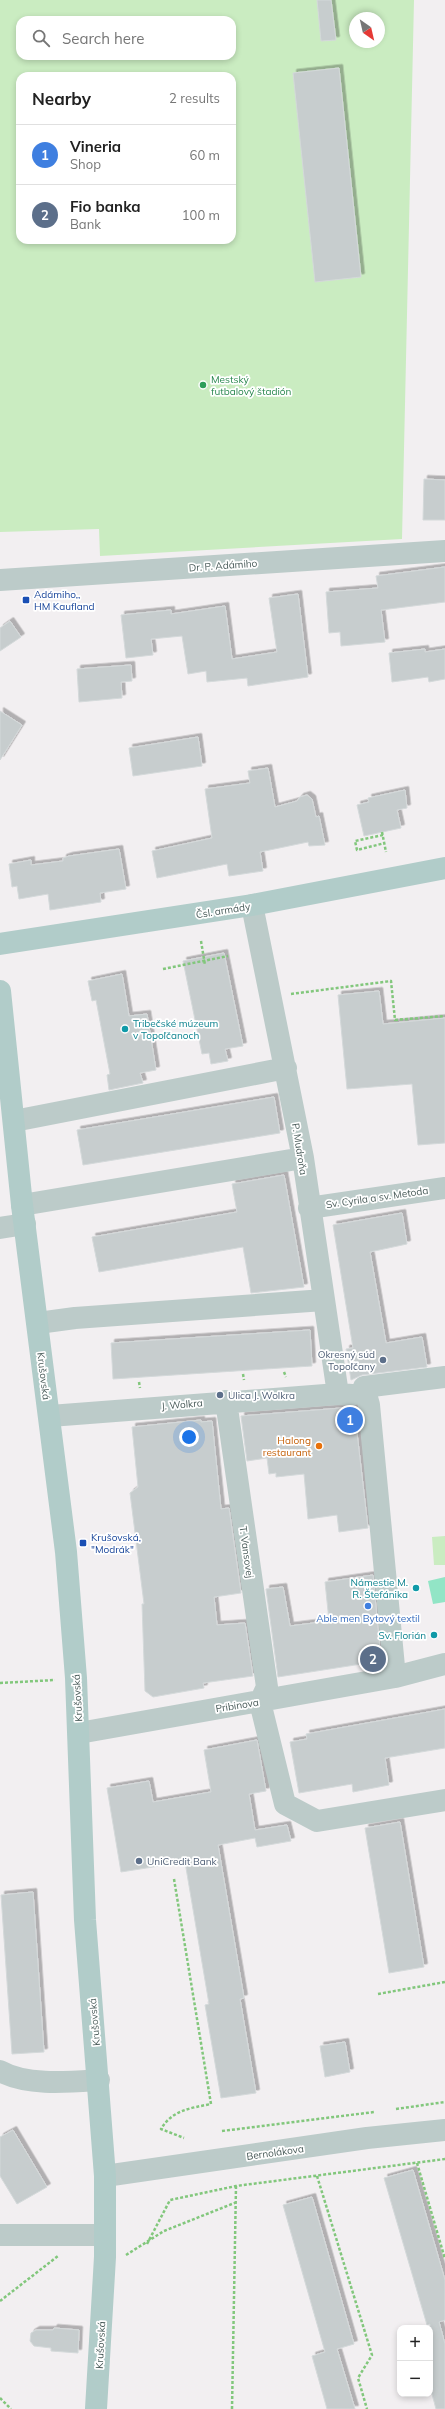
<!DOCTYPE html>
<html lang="en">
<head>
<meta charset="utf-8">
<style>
  :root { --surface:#fff; --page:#f6f6f6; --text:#222; --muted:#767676; --line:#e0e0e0; --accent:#247270 }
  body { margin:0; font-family:Mulish,sans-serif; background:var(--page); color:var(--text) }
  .controls { position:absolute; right:12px; bottom:12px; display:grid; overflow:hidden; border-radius:8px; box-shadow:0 2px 6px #0003 }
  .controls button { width:36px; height:36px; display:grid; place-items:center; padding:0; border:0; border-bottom:1px solid var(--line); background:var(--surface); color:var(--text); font:20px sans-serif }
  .compass { position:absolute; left:349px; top:12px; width:36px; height:36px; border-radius:50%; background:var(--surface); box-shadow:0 2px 6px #0003; rotate:146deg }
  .you { position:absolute; left:189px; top:1437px; width:14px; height:14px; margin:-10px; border:3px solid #fff; border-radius:50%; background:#1a73e8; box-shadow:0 0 0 6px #1a73e833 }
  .badge { display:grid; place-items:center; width:26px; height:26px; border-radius:50%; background:var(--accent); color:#fff; font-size:13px; font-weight:700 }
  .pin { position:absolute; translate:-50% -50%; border:2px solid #fff; box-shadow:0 1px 4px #0006 }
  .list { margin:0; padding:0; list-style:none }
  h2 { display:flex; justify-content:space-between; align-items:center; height:52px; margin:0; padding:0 16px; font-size:17px }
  h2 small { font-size:13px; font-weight:400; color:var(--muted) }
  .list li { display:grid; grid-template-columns:26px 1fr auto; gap:12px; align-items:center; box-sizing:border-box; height:60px; padding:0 16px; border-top:1px solid var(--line) }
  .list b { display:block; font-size:15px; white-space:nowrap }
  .list p { margin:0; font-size:13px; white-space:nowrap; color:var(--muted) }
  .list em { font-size:13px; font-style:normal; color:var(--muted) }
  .icon { flex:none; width:22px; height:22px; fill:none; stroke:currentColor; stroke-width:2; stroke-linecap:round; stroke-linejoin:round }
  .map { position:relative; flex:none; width:445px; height:2409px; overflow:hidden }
  .search { position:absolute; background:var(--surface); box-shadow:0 2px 6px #0003; left:16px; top:16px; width:220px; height:44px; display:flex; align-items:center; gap:10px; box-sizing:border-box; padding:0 14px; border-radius:12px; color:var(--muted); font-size:15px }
  .panel { position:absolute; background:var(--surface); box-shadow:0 2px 6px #0003; left:16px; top:72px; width:220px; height:172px; border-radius:12px }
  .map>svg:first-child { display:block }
  .green { fill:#caecc1; fill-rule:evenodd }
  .water { fill:#92e5c6 }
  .building { fill:#c7cdce; stroke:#d4d9da; filter:url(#shadow) }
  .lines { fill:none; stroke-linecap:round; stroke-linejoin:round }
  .path { stroke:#82c77c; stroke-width:2.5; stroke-dasharray:3 2; stroke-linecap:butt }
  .minor { stroke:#bccbc9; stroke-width:22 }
  .major { stroke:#b1ccc9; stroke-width:22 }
  .leisure-dot { fill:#2e9e5b; stroke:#fff; stroke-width:1.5 }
  .transit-dot { fill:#1a4fb4; stroke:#fff; stroke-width:1.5 }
  .culture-dot { fill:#0f9aa8; stroke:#fff; stroke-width:1.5 }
  .service-dot { fill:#5c6f8a; stroke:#fff; stroke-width:1.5 }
  .food-dot { fill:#e8710a; stroke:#fff; stroke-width:1.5 }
  .shop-dot { fill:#3f7fe0; stroke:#fff; stroke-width:1.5 }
  .labels { text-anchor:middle; stroke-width:3.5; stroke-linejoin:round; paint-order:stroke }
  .leisure-label { font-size:10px; fill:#27864d; stroke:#fff; text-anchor:start }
  .street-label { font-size:10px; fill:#495b59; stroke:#fff }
  .transit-label { font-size:10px; fill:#164399; stroke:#fff; text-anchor:start }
  .culture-label { font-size:10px; fill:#0d838f; stroke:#fff; text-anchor:end }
  .service-label { font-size:10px; fill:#4e5e75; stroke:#fff; text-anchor:start }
  .food-label { font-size:10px; fill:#c56008; stroke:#fff; text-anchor:end }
  .shop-label { font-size:10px; fill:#366cbe; stroke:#fff }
</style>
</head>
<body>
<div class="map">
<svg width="445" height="2409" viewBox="0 0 445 2409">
  <defs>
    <filter id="shadow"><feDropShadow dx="3.5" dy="-3.5" stdDeviation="0" flood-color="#0004"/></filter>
  </defs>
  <rect width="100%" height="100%" fill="#f2eff1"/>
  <path class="green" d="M0,0h414l-12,539 -302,17 -1,-27 -99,3zM355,18h24v24h-24zM20,20h212v36h-212zM20,76h212v164h-212z
    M445,1536v29h-11l-2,-28z"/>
  <path class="water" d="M445,1577v25l-12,2 -5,-23z"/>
  <path class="building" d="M317,0h14l5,40 -15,1z
    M339,68l22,209 -46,5 -22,-209z
    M424,479l21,1v40h-22z
    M445,567v35l-64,8 4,32 -44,4 -1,-14 -11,1 -3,-41 52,-4 -2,-12z
    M298,594l10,83 -60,9 -1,-8 -40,4 -1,-11 -18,3 -6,-38 -31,3 2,16 -27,3 -5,-43 50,-5v4l54,-8 7,53 45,-7 -8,-54z
    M10,621l11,16 -21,14v-23z
    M425,649v3l20,-3v30l-16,3 -1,-5 -36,5 -3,-29z
    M131,665l1,16 -11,1 1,16 -43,4 -2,-33z
    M0,711l22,14 -22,35z
    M198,737l4,29 -69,10 -4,-28z
    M268,768l7,39 22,-6 3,-4 7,-2 5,4 4,18 3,-1 6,29 -16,1 -1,-4 -48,10 3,19 -34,5 -2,-12 -70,14 -5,-27 60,-13 -7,-49 45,-6 -2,-12z
    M405,790l2,18 -10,2 4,18 -37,8 -7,-31 12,-3 -1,-4z
    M119,849l7,40 -26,4 1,9 -51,8 -2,-16 -29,5 -2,-13 -5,1 -3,-23 22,-4v5l32,-4v-3l6,-2z
    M224,953l19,93 -18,3 3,12 -17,3 -2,-11 -7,1 -19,-93z
    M122,974l7,42 18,-2 9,56 -16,3 3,10 -34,7 -2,-15 3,-1 -14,-74 -4,1 -4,-20z
    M379,991l4,33 62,-6v125l-27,2 -6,-61 -65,5 -9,-94z
    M274,1097l6,36 -197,32 -6,-35z
    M284,1175l20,112 -53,6 -8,-46 -144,25 -7,-35 145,-25 -5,-28z
    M402,1213l5,31 -37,8 16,91 36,-6 5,30 -65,8 -11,5 -5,-31 7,-1 -20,-123z
    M310,1330l2,36 -199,13 -2,-36z
    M354,1407l14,121 -29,4 -2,-17 -29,4 -4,-45 -28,3v-4l-7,1 -2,-16 -20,3 -6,-45z
    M201,1420v2l11,-1 9,88 8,-1 12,85 -27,4 3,28 28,-2 8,53 -50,7 1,5 -51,9 -8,-6 -3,-87h2l-14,-111 8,-6 -6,-60z
    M373,1575l8,86 -103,16 -12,-88 17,-2 7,39 39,-5 -4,-39z
    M445,1709v39l-60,10 4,27 -36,7 -1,-8 -53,9 -9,-51 17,-3 -1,-5z
    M257,1740l9,51 -17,3 6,36 32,-5 4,16 -34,6 -2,-9 -37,7 26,153 -4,1 16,94 -35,5 -16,-93 4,-1 -24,-142 -64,10 -14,-84 42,-7 4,21 58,-10 -7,-42z
    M400,1822l24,145 -35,6 -24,-145z
    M33,1892l11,160 -32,2 -11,-159z
    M345,2042l5,30 -25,5 -5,-31z
    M13,2130l34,57 -30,17 -17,-28v-39z
    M413,2170l32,110v40l-6,2 6,22v65h-9l-6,-22v-63l-3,1 -43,-147z
    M312,2197l42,147 -17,5 18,60h-28l-15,-53 13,-4 -42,-147z
    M54,2328l25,2 -1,23 -27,-2v-3l-17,-2 -4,-5 1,-8 5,-3h17z"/>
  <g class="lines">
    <path class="path" d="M382,832l4,20
      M383,835l-28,6 2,9 28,-7
      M201,941l4,24
      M163,969l65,-13
      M291,994l100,-13 4,39 50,-4
      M284,1372l2,5
      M243,1374l1,6
      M139,1382l1,6
      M0,1683l55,-3
      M174,1879l37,225c-20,4 -39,6 -50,25l23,9
      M378,1994l67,-12
      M396,2109l49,-7
      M222,2131l152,-19
      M417,2163l28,96
      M317,2176l55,179 -14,23 9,31
      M147,2244l23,-44 66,-14 209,-27
      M126,2255l38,-24 73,-29
      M0,2301l58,-45
      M0,2398l11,11
      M232,2409l4,-223"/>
    <path class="minor" d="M0,580l445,-29
      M252,905l51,253 35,236
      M14,1121l272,-53
      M22,1205l281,-47
      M309,1208l136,-20
      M0,1228l25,-4
      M38,1323l37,-5 249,-18
      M226,1401l41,286 -7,15
      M50,1416l288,-22 14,1
      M395,1677l-26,-272 -5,-18 81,-10
      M260,1702l25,102 32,17 128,-21
      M79,1733l316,-56 50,-13
      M0,2071c26,15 69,11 99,9
      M105,2176l262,-38 78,-8
      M0,2235h104"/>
    <path class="major" d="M0,944l252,-39 193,-37
      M0,991l22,214 44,347 10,126 9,242 20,256v81l-9,152"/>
  </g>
  <circle class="leisure-dot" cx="203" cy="385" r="4"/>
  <g class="transit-dot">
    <rect x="22" y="596" width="8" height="8" rx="2"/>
    <rect x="79" y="1539" width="8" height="8" rx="2"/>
  </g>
  <g class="culture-dot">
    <circle cx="125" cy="1029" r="4"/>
    <circle cx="416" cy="1588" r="4"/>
    <circle cx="434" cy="1635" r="4"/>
  </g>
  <g class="service-dot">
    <circle cx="383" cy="1360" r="4"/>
    <circle cx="220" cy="1395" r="4"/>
    <circle cx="139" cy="1861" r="4"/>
  </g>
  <circle class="food-dot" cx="319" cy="1446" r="4"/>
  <circle class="shop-dot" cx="368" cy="1606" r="4"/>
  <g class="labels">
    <g class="leisure-label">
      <text x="211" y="383">Mestský<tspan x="211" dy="12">futbalový štadión</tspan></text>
    </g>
    <g class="street-label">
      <text transform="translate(223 565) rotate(-4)" y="4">Dr. P. Adámiho</text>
      <text transform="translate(223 910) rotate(-9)" y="4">Čsl. armády</text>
      <text transform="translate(300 1149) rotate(81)" y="4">P. Mudroňa</text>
      <text transform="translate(377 1197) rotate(-8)" y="4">Sv. Cyrila a sv. Metoda</text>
      <text transform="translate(44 1376) rotate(83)" y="4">Krušovská</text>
      <text transform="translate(182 1404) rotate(-5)" y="4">J. Wolkra</text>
      <text transform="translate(247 1552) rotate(82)" y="4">T. Vansovej</text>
      <text transform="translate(77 1698) rotate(-93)" y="4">Krušovská</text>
      <text transform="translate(237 1705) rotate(-9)" y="4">Pribinova</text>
      <text transform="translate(94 2022) rotate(-95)" y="4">Krušovská</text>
      <text transform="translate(275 2152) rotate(-8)" y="4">Bernolákova</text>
      <text transform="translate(100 2345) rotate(-87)" y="4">Krušovská</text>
    </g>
    <g class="transit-label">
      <text x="34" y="598">Adámiho,,<tspan x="34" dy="12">HM Kaufland</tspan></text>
      <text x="91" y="1541">Krušovská,<tspan x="91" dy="12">"Modrák"</tspan></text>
    </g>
    <g class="culture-label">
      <text x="133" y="1027" text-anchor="start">Tribečské múzeum<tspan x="133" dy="12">v Topoľčanoch</tspan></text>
      <text x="408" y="1586">Námestie M.<tspan x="408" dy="12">R. Štefánika</tspan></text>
      <text x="426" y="1639">Sv. Florián</text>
    </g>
    <g class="service-label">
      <text x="375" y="1358" text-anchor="end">Okresný súd<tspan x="375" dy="12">Topoľčany</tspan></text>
      <text x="228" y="1399">Ulica J. Wolkra</text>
      <text x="147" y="1865">UniCredit Bank</text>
    </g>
    <g class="food-label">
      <text x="311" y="1444">Halong<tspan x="311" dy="12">restaurant</tspan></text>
    </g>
    <g class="shop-label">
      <text x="368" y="1622">Able men Bytový textil</text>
    </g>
  </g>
</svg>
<div class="controls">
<button>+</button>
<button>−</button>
</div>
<svg class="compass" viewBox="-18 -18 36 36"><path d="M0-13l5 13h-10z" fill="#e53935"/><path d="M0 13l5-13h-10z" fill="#767676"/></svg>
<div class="you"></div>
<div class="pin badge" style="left:350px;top:1420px;background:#3f7fe0">1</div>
<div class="pin badge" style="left:373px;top:1659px;background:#5c6f8a">2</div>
<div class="search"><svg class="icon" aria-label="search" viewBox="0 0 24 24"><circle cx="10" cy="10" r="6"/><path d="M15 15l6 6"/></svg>Search here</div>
<section class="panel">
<h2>Nearby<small>2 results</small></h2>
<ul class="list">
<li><span class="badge" style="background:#3f7fe0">1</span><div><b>Vineria</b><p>Shop</p></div><em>60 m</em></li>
<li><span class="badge" style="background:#5c6f8a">2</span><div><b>Fio banka</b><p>Bank</p></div><em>100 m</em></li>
</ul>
</section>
</div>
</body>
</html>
